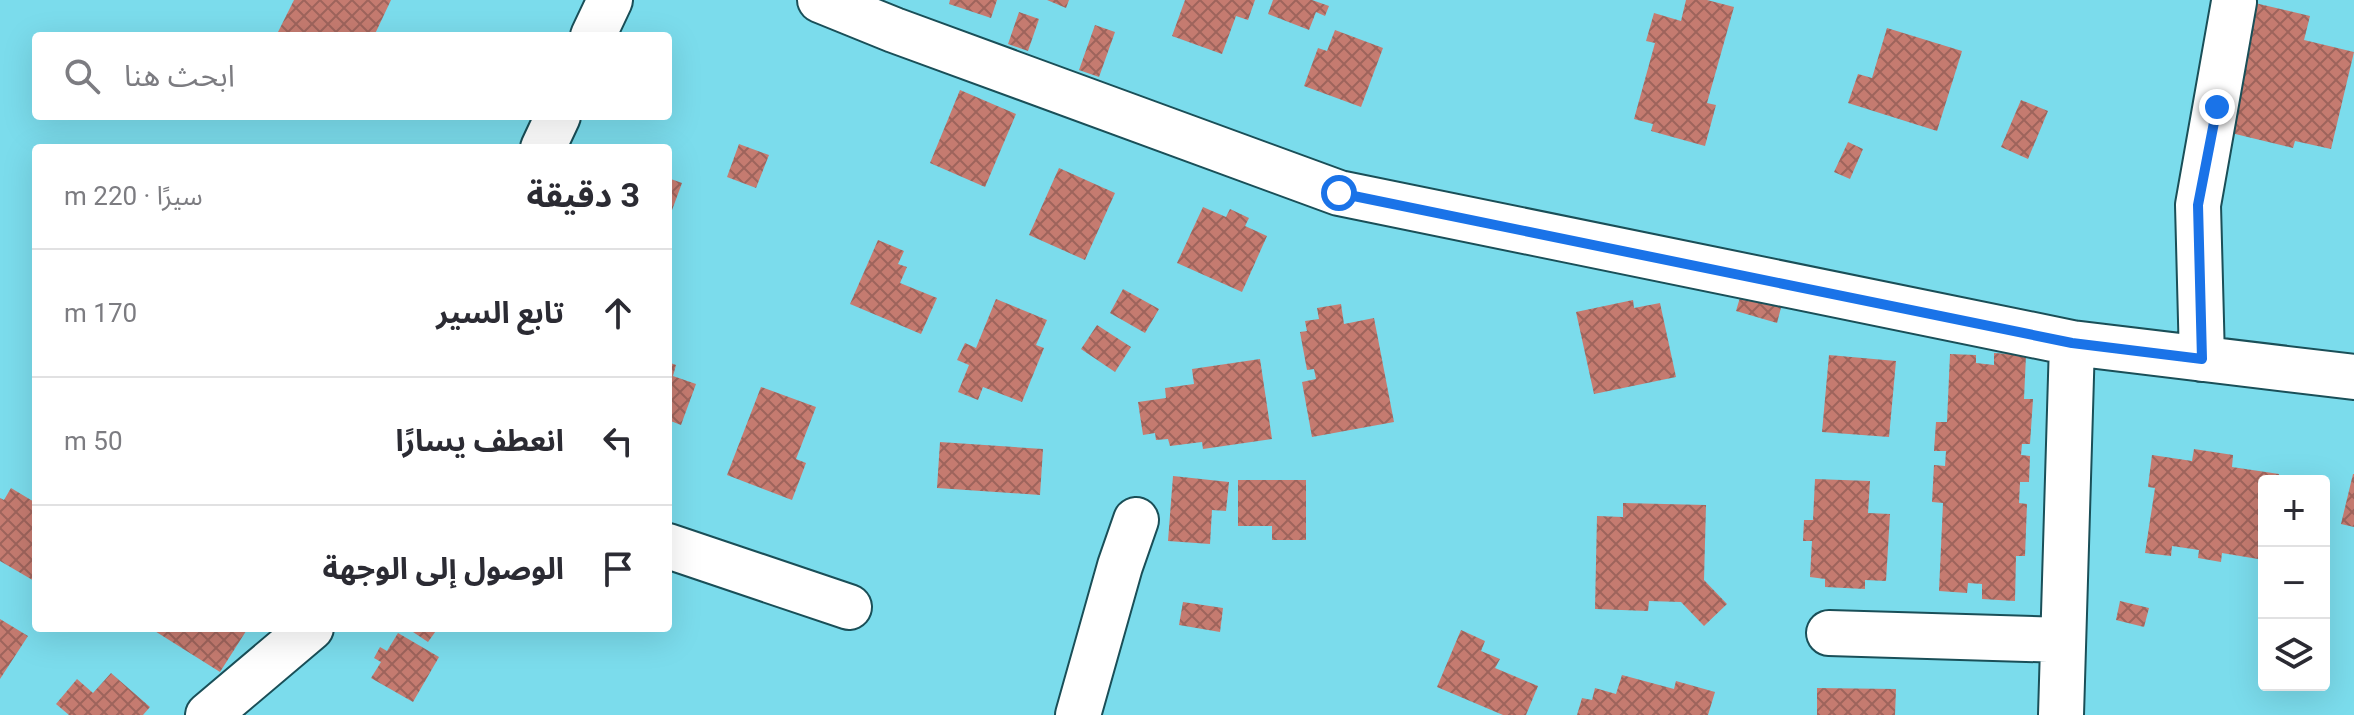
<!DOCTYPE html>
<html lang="ar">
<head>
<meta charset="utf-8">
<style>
  :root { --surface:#fff; --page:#f2f2f3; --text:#2b2b33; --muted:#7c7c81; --line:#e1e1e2 }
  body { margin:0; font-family:Roboto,"Noto Sans Arabic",sans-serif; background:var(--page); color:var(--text); direction:rtl }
  .controls { position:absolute; right:24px; bottom:24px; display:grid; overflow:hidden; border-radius:8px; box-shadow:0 8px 32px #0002 }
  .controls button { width:72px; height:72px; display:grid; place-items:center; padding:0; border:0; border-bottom:2px solid var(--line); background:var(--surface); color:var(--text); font:40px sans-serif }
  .stop { position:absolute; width:24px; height:24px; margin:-18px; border:6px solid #1a73e8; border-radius:50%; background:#fff }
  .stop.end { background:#1a73e8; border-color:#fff; box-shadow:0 2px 8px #0008 }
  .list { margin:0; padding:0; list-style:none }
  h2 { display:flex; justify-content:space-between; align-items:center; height:104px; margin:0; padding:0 32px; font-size:34px }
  h2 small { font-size:26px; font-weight:400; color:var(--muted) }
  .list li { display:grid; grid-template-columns:52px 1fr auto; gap:24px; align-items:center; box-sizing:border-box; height:128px; padding:0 32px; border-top:2px solid var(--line) }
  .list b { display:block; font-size:30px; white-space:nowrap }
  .list em { font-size:26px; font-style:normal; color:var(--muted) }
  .icon { flex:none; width:44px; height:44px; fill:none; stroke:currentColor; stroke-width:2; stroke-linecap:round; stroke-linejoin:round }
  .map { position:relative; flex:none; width:2354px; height:715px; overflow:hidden; direction:ltr }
  .search { position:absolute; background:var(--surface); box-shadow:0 8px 32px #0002; left:32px; top:32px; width:640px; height:88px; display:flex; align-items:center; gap:20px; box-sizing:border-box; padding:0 28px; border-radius:8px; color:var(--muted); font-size:30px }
  .panel { position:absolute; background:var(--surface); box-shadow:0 8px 32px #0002; left:32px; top:144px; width:640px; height:488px; border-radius:8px; direction:rtl }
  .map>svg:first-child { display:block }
  .building { fill:url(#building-cross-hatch) }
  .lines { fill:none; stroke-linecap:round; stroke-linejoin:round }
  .minor-casing { stroke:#1a4f58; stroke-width:48 }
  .minor { stroke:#fff; stroke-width:44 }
  .route { stroke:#1a73e8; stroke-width:10 }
</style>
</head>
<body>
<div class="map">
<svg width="2354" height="715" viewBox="0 0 2354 715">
  <defs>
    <pattern id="building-cross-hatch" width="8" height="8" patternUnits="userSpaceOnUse" patternTransform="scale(2)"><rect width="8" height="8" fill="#c57b70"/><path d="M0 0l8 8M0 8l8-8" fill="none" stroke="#9e645c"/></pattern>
  </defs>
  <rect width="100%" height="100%" fill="#7bdcec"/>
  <path class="building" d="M294,0h97l-17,36h-94l-3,-2z
    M950,0h47l-6,18 -42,-14z
    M1047,0h22l-3,8z
    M1185,0h70l-7,20 -12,-4 -14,38 -50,-18z
    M1273,0h39l17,6 -4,10 -9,-4 -7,18 -41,-16z
    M1686,0h21l27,7 -27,96 9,2 -11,41 -54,-15 2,-7 -19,-5 21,-76 -9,-2 8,-28 27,8z
    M2242,0l68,16 -6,24 50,12 -23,97 -36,-8 -2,7 -66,-16z
    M1019,12l20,7 -11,32 -20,-7z
    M1095,25l20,7 -16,45 -20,-7z
    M1887,28l75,23 -25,80 -89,-28 10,-29 14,4z
    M1335,30l48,18 -22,59 -57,-21 14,-38 9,3z
    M960,90l56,24 -31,73 -55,-24z
    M2021,100l27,11 -20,48 -27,-12z
    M1848,142l15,7 -13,30 -16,-7z
    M739,144l30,11 -13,33 -29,-11z
    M1059,168l56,25 -30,67 -56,-25z
    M668,178l14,5 -14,38z
    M1203,207l23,10 4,-8 19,9 -4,8 22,10 -25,56 -65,-29z
    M878,240l26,11 -6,13 9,3 -7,16 37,15 -16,36 -71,-30z
    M1744,284l40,12 -7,27 -41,-12z
    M1123,289l36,20 -14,24 -35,-20z
    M996,299l51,21 -11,25 8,3 -22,54 -39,-15 -5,13 -20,-8 11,-27 -12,-5 8,-17 11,5z
    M1633,300l1,8 26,-5 16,74 -82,17 -18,-82z
    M1341,304l3,20 30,-6 20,104 -82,15 -10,-55 14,-3 -2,-10 -7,1 -7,-38 7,-1 -2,-10 14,-2 -2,-11z
    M1097,325l34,22 -16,25 -34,-23z
    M1994,353l32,2 -2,44h9l-3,45h-8l-1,11 9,1 -1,26h-9l-1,21 8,1 -2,52h-9l-1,45 -33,-2v-15l-14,-1 -1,10 -28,-2 4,-88 -11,-1 2,-37 11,1 1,-15h-12l2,-29h11l3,-68 26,1v8l18,2z
    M1829,355l67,6 -7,76 -67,-5z
    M1260,359l12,80 -69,10 -1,-7 -32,4 -2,-7 -12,1 -1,-7 -12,2 -5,-33 28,-4 -1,-10 29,-4 -2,-15z
    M668,362l8,3 -3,11 23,8 -15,41 -13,-5z
    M761,387l55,20 -20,52 10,4 -14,37 -65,-25z
    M940,442l103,7 -3,46 -103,-7z
    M2194,449l39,6 -1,12 47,7 -1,7h-14v79l-42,-7 -1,9 -23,-4 1,-8 -27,-4 -1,10 -26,-3 10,-65 -7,-1 4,-32 40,6z
    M2353,474h1v53l-13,-3z
    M1173,476l56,6 -3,29 -14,-1 -2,34 -42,-3z
    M1815,479l55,2 -2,32 22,1 -4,67 -21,-1v9l-40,-2v-8l-15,-2 2,-36h-9l1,-21h9z
    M1238,480h68v60h-34v-14h-34z
    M11,488l25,15v79l-36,-21v-63l4,2z
    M1623,503l83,2 -2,75 23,24 -23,22 -23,-24 -32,-1 -1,10 -53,-2 2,-93 26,1z
    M2120,601l29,7 -5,19 -28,-7z
    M1183,602l40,6 -3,24 -41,-7z
    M0,619l28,17 -28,43z
    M150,628h98l-28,44z
    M407,628h31l-10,14z
    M1461,630l24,11 -4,10 19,8 -5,9 43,18 -12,29h-23l-66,-28z
    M398,633l41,24 -26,45 -42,-24 10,-16 -7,-4 6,-11 7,4z
    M111,673l39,34 -7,8h-74l-13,-11 21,-25 16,14z
    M1622,675l52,14 2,-8 39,11 -7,23h-131l5,-17 10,2 3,-12 21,6z
    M1817,688l79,1 -1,26h-78z"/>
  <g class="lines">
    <defs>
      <path id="minor" d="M820,0l74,30 445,163 733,150 282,34
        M593,36l17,-36
        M543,148l15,-32
        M2202,359l-4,-154 36,-203
        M668,546l181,61
        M1829,633l234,7
        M208,715l103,-87
        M1078,715l42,-149 16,-46
        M2061,715l11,-372"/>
    </defs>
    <use href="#minor" class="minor-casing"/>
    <use href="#minor" class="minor"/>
  </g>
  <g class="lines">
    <path class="route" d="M1339,193l733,150 130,16 -4,-154 19,-98"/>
  </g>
</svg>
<div class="controls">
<button>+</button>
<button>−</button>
<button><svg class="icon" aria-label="layers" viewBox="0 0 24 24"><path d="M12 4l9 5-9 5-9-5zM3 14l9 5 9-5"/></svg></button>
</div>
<div class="stop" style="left:1339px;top:193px"></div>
<div class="stop end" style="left:2217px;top:107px"></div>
<div class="search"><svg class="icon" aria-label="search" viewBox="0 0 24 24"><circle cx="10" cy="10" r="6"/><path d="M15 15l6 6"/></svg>ابحث هنا</div>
<section class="panel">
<h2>3 دقيقة<small>سيرًا · 220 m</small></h2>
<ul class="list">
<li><svg class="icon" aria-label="ahead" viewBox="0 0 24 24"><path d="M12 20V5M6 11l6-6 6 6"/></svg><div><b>تابع السير</b></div><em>170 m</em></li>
<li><svg class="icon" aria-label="left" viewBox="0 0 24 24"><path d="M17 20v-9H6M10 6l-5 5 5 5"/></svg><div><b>انعطف يسارًا</b></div><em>50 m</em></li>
<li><svg class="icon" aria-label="arrive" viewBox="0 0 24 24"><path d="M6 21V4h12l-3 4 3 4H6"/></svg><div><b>الوصول إلى الوجهة</b></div></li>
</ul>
</section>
</div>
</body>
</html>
